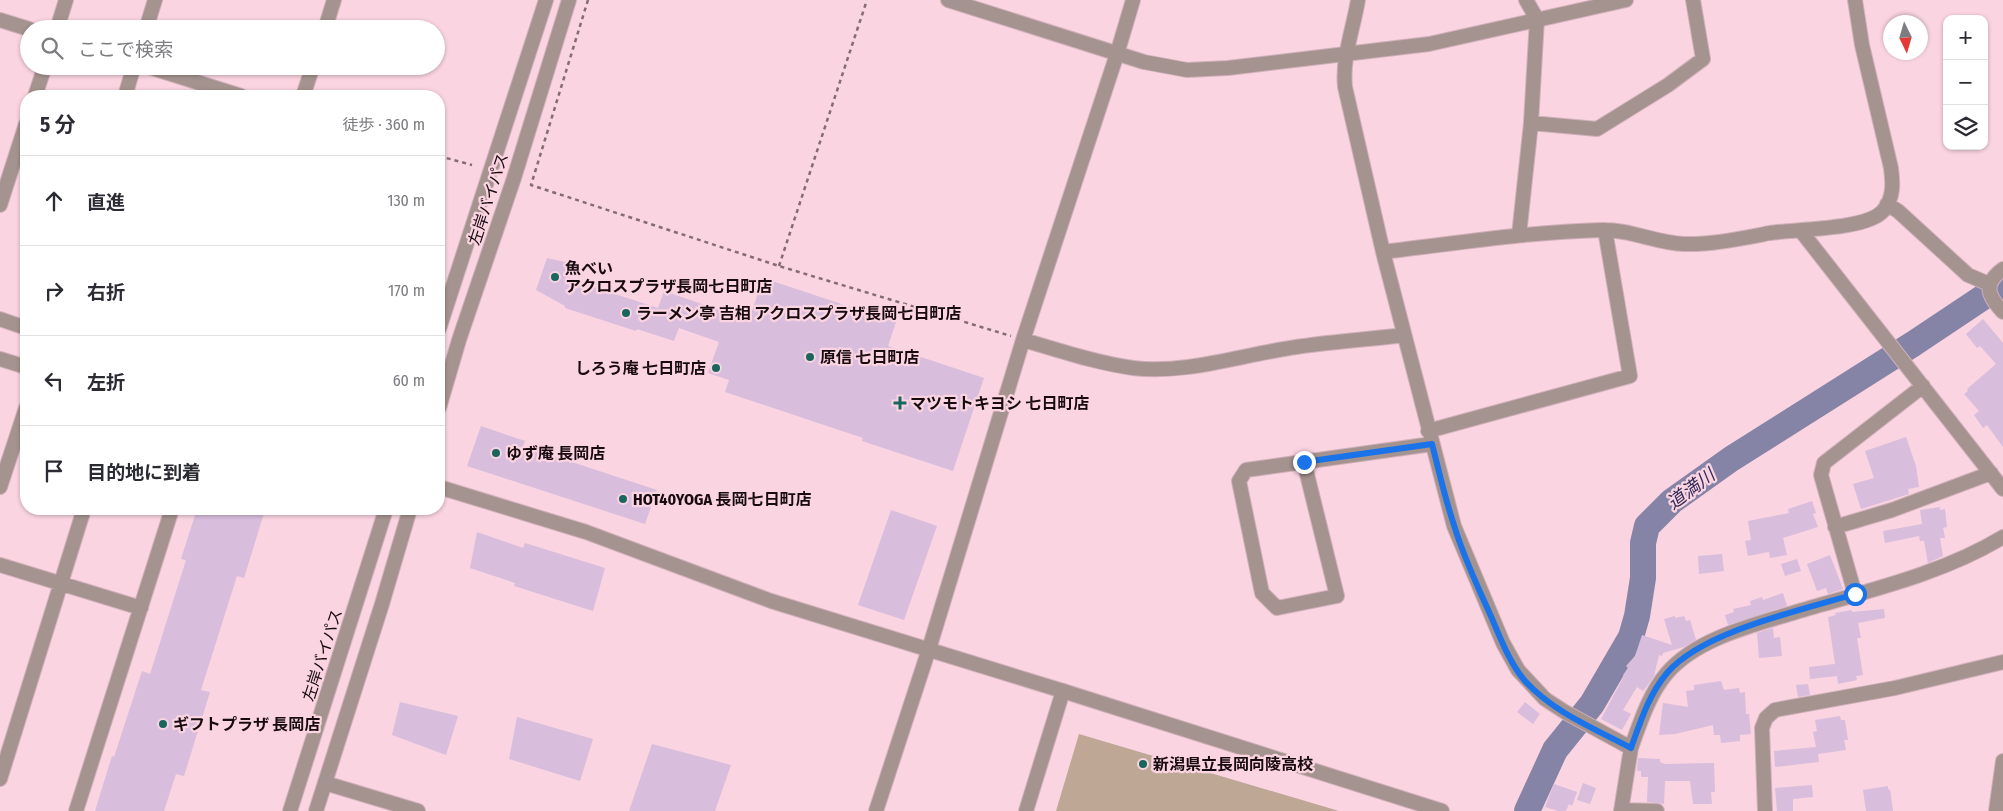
<!DOCTYPE html>
<html lang="ja">
<head>
<meta charset="utf-8">
<style>
  :root { --surface:#fff; --page:#f2f2f3; --text:#2b2b33; --muted:#7c7c81; --line:#e1e1e2 }
  body { margin:0; font-family:"Fira Sans Condensed","Noto Sans JP",sans-serif; background:var(--page); color:var(--text) }
  .controls { position:absolute; right:15px; top:15px; display:grid; overflow:hidden; border-radius:10px; box-shadow:0 1px 4px #0004 }
  .controls button { width:45px; height:45px; display:grid; place-items:center; padding:0; border:0; border-bottom:1px solid var(--line); background:var(--surface); color:var(--text); font:25px sans-serif }
  .compass { position:absolute; left:1883px; top:15px; width:45px; height:45px; border-radius:50%; background:var(--surface); box-shadow:0 1px 4px #0004; rotate:175deg }
  .stop { position:absolute; width:15px; height:15px; margin:-11px; border:4px solid #1a73e8; border-radius:50%; background:#fff }
  .stop.end { background:#1a73e8; border-color:#fff; box-shadow:0 1px 5px #0008 }
  .list { margin:0; padding:0; list-style:none }
  h2 { display:flex; justify-content:space-between; align-items:center; height:65px; margin:0; padding:0 20px; font-size:21px }
  h2 small { font-size:16px; font-weight:400; color:var(--muted) }
  .list li { display:grid; grid-template-columns:32px 1fr auto; gap:15px; align-items:center; box-sizing:border-box; height:90px; padding:0 20px; border-top:1px solid var(--line) }
  .list b { display:block; font-size:19px; white-space:nowrap }
  .list em { font-size:16px; font-style:normal; color:var(--muted) }
  .icon { flex:none; width:28px; height:28px; fill:none; stroke:currentColor; stroke-width:2; stroke-linecap:round; stroke-linejoin:round }
  .map { position:relative; flex:none; width:2003px; height:811px; overflow:hidden }
  .search { position:absolute; background:var(--surface); box-shadow:0 1px 4px #0004; left:20px; top:20px; width:425px; height:55px; display:flex; align-items:center; gap:12px; box-sizing:border-box; padding:0 18px; border-radius:28px; color:var(--muted); font-size:19px }
  .panel { position:absolute; background:var(--surface); box-shadow:0 1px 4px #0004; left:20px; top:90px; width:425px; height:425px; border-radius:20px }
  .map>svg:first-child { display:block }
  .green { fill:#bea895 }
  .lines { fill:none; stroke-linecap:round; stroke-linejoin:round }
  .river { stroke:#8684a6; stroke-width:26 }
  .building { fill:#d8bddc }
  .minor-casing { stroke:#d1b0bb; stroke-width:16 }
  .tertiary-casing { stroke:#d1b0bb; stroke-width:16 }
  .path { stroke:#846b74; stroke-width:2.5; stroke-dasharray:4 4; stroke-linecap:butt }
  .minor { stroke:#a5938f; stroke-width:14 }
  .tertiary { stroke:#a5938f; stroke-width:14 }
  .route { stroke:#1a73e8; stroke-width:6 }
  .poi-dot { fill:#1a655d; stroke:#fad4e1; stroke-width:2 }
  .labels { text-anchor:middle; stroke-width:4.5; stroke-linejoin:round; paint-order:stroke }
  .street-label { font-size:16px; fill:#180b10; stroke:#fad4e1 }
  .poi-label { font-size:16px; font-weight:bold; fill:#180b10; stroke:#fad4e1; text-anchor:start }
  .water-label { font-size:18px; font-style:italic; fill:#312b59; stroke:#fad4e1 }
</style>
</head>
<body>
<div class="map">
<svg width="2003" height="811" viewBox="0 0 2003 811">
  <rect width="100%" height="100%" fill="#fad4e1"/>
  <path class="green" d="M1079,734l260,77h-283z"/>
  <g class="lines">
    <path class="river" d="M1527,811l28,-61 37,-46 39,-67 6,-21 6,-38v-35l4,-17 25,-25 59,-42 182,-115 90,-60"/>
  </g>
  <path class="building" d="M547,258l27,6 -5,15 89,29 6,-17 85,29 14,-42 133,44 -8,24 96,32 -31,93 -91,-30 1,-3 -138,-46 4,-12 -21,-7 11,-31 -40,-14 -5,13 -37,-12 -1,2 -71,-23v-2l-29,-16z
    M1983,319l20,24v104l-16,-22 -4,3 -9,-13 5,-4 -15,-17 4,-3 -1,-2 29,-25 -16,-18 -3,2 -11,-14z
    M481,426l44,15 -2,5 134,44 -12,34 -178,-58z
    M1906,437l10,29 3,21 -11,2 1,5 -48,15 -8,-25 21,-6 -9,-27z
    M1812,501l4,12 -3,1 5,13 -35,11 4,17 -17,3 -1,-6 -21,4 -3,-15 6,-1 -3,-19 41,-8 -1,-4z
    M1940,507v3l5,-1 2,18 -4,1 2,10h-5l3,18 -15,7 -4,-22h-4l-1,-5 -34,7 -2,-12 39,-7 -2,-14z
    M197,509h53l14,4 -20,65 -7,-2 -36,114 9,2 -26,84 -8,-2 -12,37h-69l17,-55 2,1 28,-86 8,3 36,-114 -5,-1z
    M891,510l46,16 -33,94 -46,-15z
    M477,532l46,16 2,-5 80,25 -12,43 -79,-25 1,-3 -45,-15z
    M1722,554l2,17 -25,3 -1,-18z
    M1830,555l13,34 -15,5 -2,-6 -9,3 -10,-27z
    M1797,559l4,12 -16,5 -4,-12z
    M1783,593l4,13 -59,19 -3,-10 9,-3 -1,-3 18,-4 -1,-4 12,-4 1,3z
    M1884,609l1,9 -27,5 3,15h-4l6,37 -7,1 1,4 -19,4 -1,-8 -27,3 -1,-12 26,-3 -7,-47 8,-2 -1,-2 17,-3v2z
    M1675,616v2l9,-2 2,5 4,-1 6,20 -12,7 -21,6 -1,3 -3,-1 -5,21 -7,10 -4,5 -6,-4 -14,23 8,4 -9,16 -21,-11 23,-43 -1,-1 5,-7 -2,-2 9,-10 7,-21 30,10 -8,-26z
    M1773,628l1,10 6,-1 2,19 -23,2 -2,-25z
    M1721,681l3,9 15,-2 1,5 5,-1 1,22h3l2,20 -11,1v6l-19,2 -1,-8h-6l-1,-10 -38,9 -16,1 4,-32 25,4 -2,-16 8,-1v-5z
    M1808,684l2,11 -12,2 -2,-12z
    M400,702l58,14 -12,39 -54,-20z
    M1525,702l15,12 -7,10 -16,-12z
    M1840,716l1,4h4l3,20h-4l2,10 -28,4 1,8 -44,5 -1,-16 42,-4 -3,-15 4,-1 -2,-11z
    M517,717l76,22 -13,42 -71,-22z
    M652,744l79,21 -16,46h-86z
    M1638,758l22,1v3l5,2 49,-1 1,29h-4l1,12h-19l-3,-23h-25l-1,23 -17,-2 1,-25h-7v-6h-4z
    M1583,783l13,5 -6,16 -13,-4z
    M1554,784l23,8 -5,14 -3,-2 -3,7h-8l-13,-4z
    M1812,785l1,12 -20,2v12h-16l-2,-23z
    M1888,786v4l2,-1 3,22h-27l-3,-21z"/>
  <g class="lines">
    <defs>
      <path id="minor" d="M1358,0c-5,30 -16,57 -13,87l38,165 71,274 49,117 15,27 27,29 20,13 66,36 -10,63
        M0,20l29,9
        M57,29l9,-29
        M146,29l9,-29
        M325,29l9,-29
        M146,66l95,30
        M35,96l10,-30
        M125,96l9,-30
        M303,96l10,-30
        M1531,123l66,6 71,-44 35,-26 -10,-59
        M1887,204l11,7 70,64 21,9
        M0,205l26,-81
        M1801,231l202,258
        M1519,235l12,-112 6,-104 -11,-19
        M1383,252c73,-9 146,-20 219,-22 27,-1 54,13 82,14 27,1 59,-6 86,-11 26,-4 96,-3 113,-22 11,-13 10,-28 8,-43l-29,-123 -7,-45
        M2003,269c-20,15 -16,26 0,43
        M0,319l26,9
        M1023,340c36,10 73,23 110,28 50,6 102,-11 151,-19 39,-7 80,-9 120,-14
        M0,359l26,8
        M1428,431l202,-55 -25,-146
        M1304,462l33,134 -60,12 -15,-15 -23,-112 7,-11 186,-26
        M0,487l26,-79
        M1835,527l57,-17 99,-37
        M0,565l141,43
        M1855,594l-34,-119 3,-12 99,-77
        M1631,748c9,-25 18,-54 36,-75 30,-35 87,-48 129,-61 70,-21 144,-37 207,-75
        M0,779l84,-270
        M325,783l93,28
        M1621,810l36,1
        M76,811l96,-302
        M876,811l53,-162 94,-309 94,-286
        M1026,811l37,-120
        M1765,811l-3,-83 4,-10 9,-8 120,-22 108,-26
        M1996,811l7,-50"/>
      <path id="tertiary" d="M948,0l196,62 43,8 41,-2 201,-24 197,-44
        M1117,54l16,-54
        M439,329l107,-329
        M439,408l20,-68 55,-162 55,-178
        M439,487l147,45 185,69 292,90 379,120
        M290,811l96,-302
        M316,811l66,-207 28,-95"/>
    </defs>
    <use href="#minor" class="minor-casing"/>
    <use href="#tertiary" class="tertiary-casing"/>
    <path class="path" d="M588,0l-57,185 248,81 232,70
      M439,156l33,9
      M779,266l88,-266"/>
    <use href="#minor" class="minor"/>
    <use href="#tertiary" class="tertiary"/>
  </g>
  <g class="lines">
    <path class="route" d="M1304,462l128,-18c7,27 13,55 22,81 9,31 23,60 36,89 10,23 19,48 35,67 28,31 70,48 106,67 9,-25 18,-54 36,-75 36,-42 135,-63 188,-79"/>
  </g>
  <g class="poi-dot">
    <circle cx="555" cy="277" r="5"/>
    <circle cx="626" cy="313" r="5"/>
    <circle cx="810" cy="357" r="5"/>
    <circle cx="716" cy="368" r="5"/>
    <path d="M897.5 395.5h5v5h5v5h-5v5h-5v-5h-5v-5h5z"/>
    <circle cx="496" cy="453" r="5"/>
    <circle cx="623" cy="499" r="5"/>
    <circle cx="163" cy="724" r="5"/>
    <circle cx="1143" cy="764" r="5"/>
  </g>
  <g class="labels">
    <g class="street-label">
      <text transform="translate(488 199) rotate(-72)" y="6">左岸バイパス</text>
      <text transform="translate(322 655) rotate(-72)" y="6">左岸バイパス</text>
    </g>
    <g class="poi-label">
      <text x="565" y="274">魚べい<tspan x="565" dy="18">アクロスプラザ長岡七日町店</tspan></text>
      <text x="636" y="319">ラーメン亭 吉相 アクロスプラザ長岡七日町店</text>
      <text x="820" y="363">原信 七日町店</text>
      <text x="706" y="374" text-anchor="end">しろう庵 七日町店</text>
      <text x="910" y="409">マツモトキヨシ 七日町店</text>
      <text x="506" y="459">ゆず庵 長岡店</text>
      <text x="633" y="505">HOT40YOGA 長岡七日町店</text>
      <text x="173" y="730">ギフトプラザ 長岡店</text>
      <text x="1153" y="770">新潟県立長岡向陵高校</text>
    </g>
    <g class="water-label">
      <text transform="translate(1691 489) rotate(-37)" y="6">道満川</text>
    </g>
  </g>
</svg>
<div class="controls">
<button>+</button>
<button>−</button>
<button><svg class="icon" aria-label="layers" viewBox="0 0 24 24"><path d="M12 4l9 5-9 5-9-5zM3 14l9 5 9-5"/></svg></button>
</div>
<svg class="compass" viewBox="-18 -18 36 36"><path d="M0-13l5 13h-10z" fill="#e53935"/><path d="M0 13l5-13h-10z" fill="#7c7c81"/></svg>
<div class="stop" style="left:1855px;top:594px"></div>
<div class="stop end" style="left:1304px;top:462px"></div>
<div class="search"><svg class="icon" aria-label="search" viewBox="0 0 24 24"><circle cx="10" cy="10" r="6"/><path d="M15 15l6 6"/></svg>ここで検索</div>
<section class="panel">
<h2>5 分<small>徒歩 · 360 m</small></h2>
<ul class="list">
<li><svg class="icon" aria-label="ahead" viewBox="0 0 24 24"><path d="M12 20V5M6 11l6-6 6 6"/></svg><div><b>直進</b></div><em>130 m</em></li>
<li><svg class="icon" aria-label="right" viewBox="0 0 24 24"><path d="M7 20v-9h11M14 6l5 5-5 5"/></svg><div><b>右折</b></div><em>170 m</em></li>
<li><svg class="icon" aria-label="left" viewBox="0 0 24 24"><path d="M17 20v-9H6M10 6l-5 5 5 5"/></svg><div><b>左折</b></div><em>60 m</em></li>
<li><svg class="icon" aria-label="arrive" viewBox="0 0 24 24"><path d="M6 21V4h12l-3 4 3 4H6"/></svg><div><b>目的地に到着</b></div></li>
</ul>
</section>
</div>
</body>
</html>
